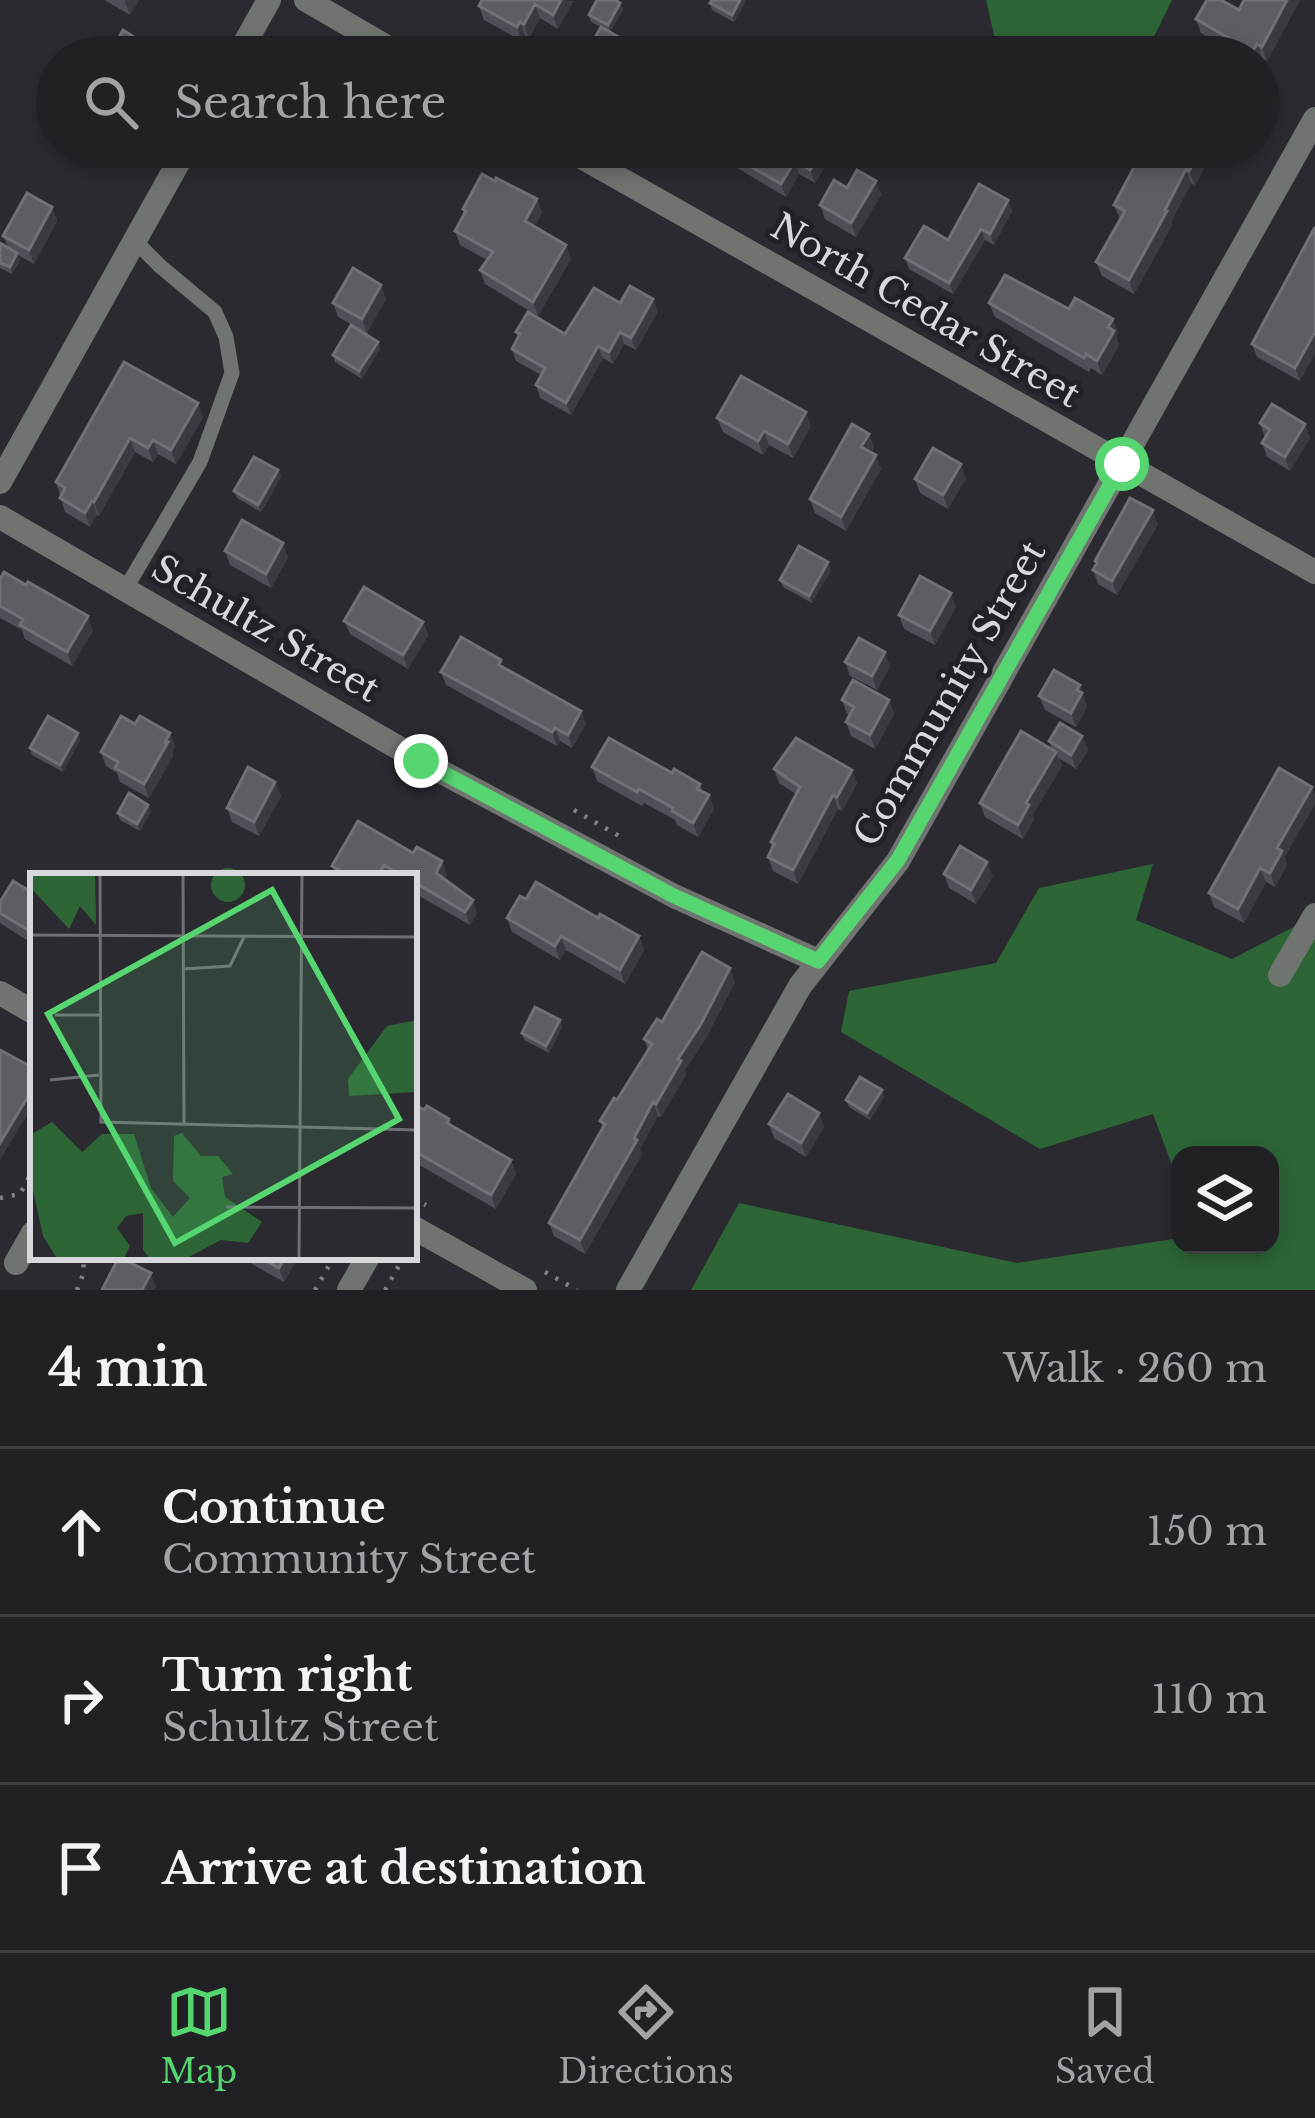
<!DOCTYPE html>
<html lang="en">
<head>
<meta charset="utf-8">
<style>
  :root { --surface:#202025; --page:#28282d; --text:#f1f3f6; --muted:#a2a3a7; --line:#3d3e42; --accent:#56d671 }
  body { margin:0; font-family:"Libre Baskerville",serif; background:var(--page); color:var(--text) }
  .controls { position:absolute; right:36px; bottom:36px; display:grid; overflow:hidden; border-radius:24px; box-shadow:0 6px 18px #0003 }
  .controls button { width:108px; height:108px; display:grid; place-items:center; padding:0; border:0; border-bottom:3px solid var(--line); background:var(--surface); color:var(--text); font:60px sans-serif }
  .stop { position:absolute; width:36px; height:36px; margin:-27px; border:9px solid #56d671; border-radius:50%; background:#fff }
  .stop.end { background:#56d671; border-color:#fff; box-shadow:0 3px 12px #0008 }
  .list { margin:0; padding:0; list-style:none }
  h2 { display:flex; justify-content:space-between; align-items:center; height:156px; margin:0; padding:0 48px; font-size:51px }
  h2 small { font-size:39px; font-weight:400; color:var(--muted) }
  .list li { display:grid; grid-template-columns:78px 1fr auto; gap:36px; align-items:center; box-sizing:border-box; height:168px; padding:0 48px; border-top:3px solid var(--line) }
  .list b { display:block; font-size:45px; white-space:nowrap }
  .list p { margin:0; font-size:39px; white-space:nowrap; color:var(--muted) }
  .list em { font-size:39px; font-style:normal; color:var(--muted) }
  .icon { flex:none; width:66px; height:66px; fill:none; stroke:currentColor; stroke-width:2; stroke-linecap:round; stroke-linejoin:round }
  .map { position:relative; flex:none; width:1315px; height:1290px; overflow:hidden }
  .search { position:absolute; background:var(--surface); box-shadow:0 6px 18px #0003; left:36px; right:36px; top:36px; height:132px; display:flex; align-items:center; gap:30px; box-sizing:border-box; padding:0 42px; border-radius:66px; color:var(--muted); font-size:45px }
  .sheet { height:660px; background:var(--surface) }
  nav { display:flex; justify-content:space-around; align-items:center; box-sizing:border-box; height:168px; border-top:3px solid var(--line); background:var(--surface); font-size:33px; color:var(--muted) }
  nav a { display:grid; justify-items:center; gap:6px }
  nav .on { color:var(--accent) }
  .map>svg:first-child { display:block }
  .forest { fill:#2d6537 }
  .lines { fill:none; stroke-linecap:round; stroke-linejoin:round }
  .path { stroke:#838288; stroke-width:4.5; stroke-dasharray:3 9; stroke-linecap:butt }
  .lane { stroke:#707471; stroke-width:15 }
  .street { stroke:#707471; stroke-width:24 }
  .wall { fill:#504e56 }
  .shaded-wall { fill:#3b3a41 }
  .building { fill:#5f5d64; stroke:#727077; stroke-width:3 }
  .route { stroke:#56d671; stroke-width:15 }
  .labels { text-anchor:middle; stroke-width:10; stroke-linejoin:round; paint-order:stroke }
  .street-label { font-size:36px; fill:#d8d7dc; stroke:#222127 }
  .inset-road { fill:none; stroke:#706f75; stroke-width:3 }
  .view { fill:#56d671; fill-opacity:0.15; stroke:#56d671; stroke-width:6 }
  .inset-edge { fill:none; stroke:#d8d7dc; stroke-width:6 }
</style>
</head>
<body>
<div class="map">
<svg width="1315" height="1290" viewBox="0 0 1315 1290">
  <rect width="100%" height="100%" fill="#2b2a31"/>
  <path class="forest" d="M986,0h186l-28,57h-145z
    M1153,864l-17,56 96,39 83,-43v374h-624l48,-87 278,60 163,-25v7h90v-90h-90v32l-27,-73 -113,35 -199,-117 8,-41 147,-28 43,-75z"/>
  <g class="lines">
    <path class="path" d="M574,810l47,27
      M0,1198l20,-4 13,-24
      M414,1198l12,7
      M545,1272l32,18
      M77,1290l7,-18 -1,-15
      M315,1290l19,-33
      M385,1290l19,-33"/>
    <path class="lane" d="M126,588l74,-126 32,-89 -6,-36 -11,-25 -55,-46 -25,-25"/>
    <path class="street" d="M306,0l98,57
      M237,57l32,-57
      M564,147c251,140 500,284 751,425
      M0,482l187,-335
      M0,517l421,244 253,135 144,65
      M1280,975l35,-60
      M0,993l33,19
      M414,1228l111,62
      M16,1263l17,-30
      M349,1290l19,-33
      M628,1290l172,-304 98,-125 417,-742"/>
  </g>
  <path class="wall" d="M104,0h35l-9,15z
    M746,0l-12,22 -22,-12 -2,-7z
    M1244,0h56l-33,61 -5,-3 -20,-1 -41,-24 -5,-14 43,-9z
    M573,1l-15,28 -18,-11 -11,20 -4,-2 -3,5 -38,-21 -5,-14z
    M620,3l3,7 -13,22 14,8 3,8 -43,9 17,-30 -10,-5 -2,-7z
    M702,147h132l1,3 -20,33 -16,-9 -13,23z
    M954,147h24l-6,11z
    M1142,147h63l4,12 -14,26 -4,-2 -20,39 1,3 -38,69 -32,-18 -6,-14 24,-43 -6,-14 29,-55z
    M495,181l42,18 5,14 -8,14 37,32 -33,57 -53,-32 -5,-14 7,-10 -27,-15 -5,-14 9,-17 -1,-5z
    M876,181l5,14 -25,42 -31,-18 -5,-14 27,-17z
    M1008,200l4,11 -18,34 -9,-5 -32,54 -44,-25 -4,-11 43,-18z
    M52,207l5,14 -23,43 -16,-9 2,5 -8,14 -12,-6v-25l8,4 -5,-11z
    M1315,227l-15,154 -43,-24 -5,-13z
    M386,299l-19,34 -29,-16 -5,-14z
    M620,303l38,8 -22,39 -12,-6 -11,20 -10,-6 -32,57 -31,-17 -4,-13 5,-10 -25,-14 -4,-12 6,-11 -2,-6 49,2z
    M989,303l80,6 49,24 -2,3 3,9 -17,30 -11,-7 -2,4 -94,-55z
    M378,342l2,7 -18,30 -27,-17 -2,-7z
    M124,362l79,55 -27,47 -18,-10 -5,8 -18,-10 -36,64 -2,-1 -7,12 -25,-15 -9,-30z
    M717,418l94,8 -18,32 -24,-13 -6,10 -40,-23z
    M1260,423l45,1 5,14 -20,33 -23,-14 -5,-14 3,-5z
    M869,434l5,14 -3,4 10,17 -35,62 -31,-18 -5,-14z
    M278,470l3,7 -20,35 -24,-14 -3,-7z
    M966,478l-18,31 -28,-16 -5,-14z
    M1158,524l-41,71 -19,-11 -5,-14 3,-5 -1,-4z
    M225,551l63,6 -17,31 -41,-23z
    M831,570l-19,33 -29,-16 -3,-7z
    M0,579l93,51 -21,36 -47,-27 -3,-9 -22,-12z
    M956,607l-21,38 -31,-16 -5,-14z
    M344,621l79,1 5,13 -20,34 -58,-35z
    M845,662l45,4 -13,24 -27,-14z
    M504,668l77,43 5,13 -14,24 -12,-7 -3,5 -111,-61 -5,-13z
    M1080,685l7,22 -11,20 -31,-17 -6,-14z
    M842,700h47l5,14 -19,35 -24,-13 -5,-14 4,-6 -3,-2z
    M135,724l35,9 5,14 -3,6 1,3 -24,42 -29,-16 -3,-9 -11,-7 -5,-14z
    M1082,736l6,14 -12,19 -17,-11 3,8 -29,48 1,5 -11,20 -38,-22 -5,-14 72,-53 -3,-9z
    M80,740l-17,32 -31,-17 -2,-7z
    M592,767l80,6 28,11 3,8 6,3 5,14 -16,28 -21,-12 -2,-5 -31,-17 -2,3 -45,-25z
    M774,769l83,14 -15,28 -4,-2 -40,75 -25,-13 -5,-14 5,-9 -2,-6 25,-48 -17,-11z
    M275,782l6,14 -22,40 -27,-14 -5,-14z
    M148,805l3,7 -11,19 -20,-11 -2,-7z
    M413,853l29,8 5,14 -3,4 33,34 -7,12 -56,-32v-17h-78l-4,-10z
    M1285,857l2,8 -12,22 -9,-5 -22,41 -30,-16 -5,-14z
    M944,874l49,2 -17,28 -27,-16z
    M33,893v51l-33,-21v-21z
    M526,899l72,19 41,18 5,14 -19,34 -59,-34 -6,10 -48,-28 -5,-14z
    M735,982l-29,56 -21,32 1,5 -25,42 -3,-1 -18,33 2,5 -57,100 -31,-18 -5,-13 54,-95 -3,-7 17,-21 31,-50 -4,-11 18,-17z
    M560,1020l2,7 -13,26 -25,-13 -2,-7z
    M884,1097l-14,23 -21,-13 -3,-7z
    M414,1104l35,15 3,8 59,33 5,14 -20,35 -82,-47z
    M819,1113l5,14 -18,30 -32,-19 -5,-14z
    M249,1257h49l-14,25 -32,-18z"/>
  <path class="shaded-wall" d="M126,0h13l-9,15 -5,-13z
    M561,0l12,1 -15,28 -5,-14z
    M740,0h6l-12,22 -2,-7z
    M1287,0h13l-33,61 -5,-14z
    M620,3l3,7 -13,22 -2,-7z
    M535,4l5,14 -11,20 -5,-14z
    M520,22l5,14 -3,5 -5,-14z
    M145,44l3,7 -4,6h-7z
    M1257,44l5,14 -4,7v-8h-4l-2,-5z
    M824,147h10l1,3 -20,33 -5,-13z
    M1203,147h2l4,12 -14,26 -6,-14z
    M795,161l4,13 -13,23 -5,-13z
    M1186,169l5,14 -20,39 1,3 -38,69 -5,-14z
    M876,181l5,14 -25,42 -5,-14z
    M537,199l5,14 -12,22 -5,-14z
    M1008,200l4,11 -18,34 -4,-11z
    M52,207l5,14 -23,43 -5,-14z
    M981,229l4,11 -32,54 -4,-11z
    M566,245l5,14 -33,57 -5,-14z
    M17,253l3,7 -8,14 -2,-7z
    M381,285l5,14 -19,34 -5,-14z
    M653,299l5,12 -22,39 -5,-12z
    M1113,319l5,14 -2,3 3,9 -17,30 -5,-14z
    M620,332l4,12 -11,20 -4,-12z
    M1315,332v22l-15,27 -5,-13z
    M378,342l2,7 -18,30 -3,-8z
    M598,346l5,12 -32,57 -5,-12z
    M198,403l5,14 -27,47 -5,-14z
    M806,412l5,14 -18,32 -5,-14z
    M1305,424l5,14 -20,33 -5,-14z
    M764,431l5,14 -6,10 -5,-14z
    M869,434l5,14 -8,13 -5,-14z
    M130,438l5,14 -36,64 -5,-14z
    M153,440l5,14 -5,8 -5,-14z
    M876,455l5,14 -35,62 -5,-14z
    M961,464l5,14 -18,31 -5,-14z
    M278,470l3,7 -20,35 -3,-7z
    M92,501l5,14 -7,12 -5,-14z
    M1153,510l5,14 -41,71 -5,-14z
    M283,543l5,14 -17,31 -5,-14z
    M828,562l3,8 -19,33 -3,-7z
    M951,593l5,14 -21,38 -5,-14z
    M88,616l5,14 -21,36 -5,-14z
    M423,622l5,13 -20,34 -5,-14z
    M885,652l5,14 -13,24 -5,-14z
    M1080,685l7,22 -11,20 -5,-14z
    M889,700l5,14 -19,35 -5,-14z
    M581,711l5,13 -14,24 -4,-13z
    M555,728l5,13 -3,5 -5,-14z
    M78,733l2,7 -17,32 -3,-7z
    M170,733l5,14 -3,6 1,3 -24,42 -5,-14z
    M1082,736l6,14 -12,19 -5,-14z
    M1056,752l6,14 -29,48 1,5 -11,20 -5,-14 8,-22z
    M852,770l5,13 -15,28 -5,-14z
    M275,782l6,14 -22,40 -5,-14z
    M1312,787l3,8v9l-30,53 2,8 -12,22 -5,-14 7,-25z
    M709,795l5,14 -16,28 -5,-14z
    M833,795l5,14 -40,75 -5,-14z
    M148,805l3,7 -11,19 -3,-7z
    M442,861l5,14 -7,11 -4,-13z
    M987,862l6,14 -17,28 -5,-14z
    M1260,868l6,14 -22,41 -6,-14z
    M473,900l4,13 -7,12 -5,-13z
    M561,936l5,14 -6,10 -5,-14z
    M639,936l5,14 -19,34 -5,-14z
    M730,968l5,14 -29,56 -21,32 1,5 -25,42 -5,-13 22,-45z
    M560,1020l2,7 -13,26 -3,-7z
    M33,1088v17l-33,55v-17z
    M882,1090l2,7 -14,23 -3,-7z
    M653,1102l5,14 -18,33 2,5 -57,100 -5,-14z
    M819,1113l5,14 -18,30 -5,-14z
    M511,1160l5,14 -20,35 -5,-14z
    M285,1257h13l-14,25 -5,-14z
    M151,1273l5,14 -2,3h-12z"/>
  <path class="building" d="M482,0h79l-8,15 -18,-11 -11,20 -4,-2 -3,5 -38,-21z
    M597,0h18l5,3 -12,22 -19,-10z
    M712,0h28l-8,15 -22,-12z
    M1207,0h14l18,10 5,-10h43l-25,47 -5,-3 -5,8 -56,-33z
    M601,27l23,13 -3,5 21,12h-58z
    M123,30l22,14 -8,13h-16l-10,-6z
    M717,147h107l-14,23 -15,-9 -14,23z
    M1145,147h58l-14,24 -3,-2 -21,41 2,1 -38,69 -33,-18 29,-51 -11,-6z
    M857,170l19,11 -25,42 -31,-18 14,-25 13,8z
    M482,174l13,7 1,-3 41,21 -12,22 41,24 -33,57 -53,-32 13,-18 -38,-21 11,-20 -3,-2z
    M979,184l29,16 -18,34 -9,-5 -32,54 -44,-25 19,-32 24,14z
    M27,193l25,14 -23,43 -26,-14z
    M1315,227v105l-20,36 -43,-24z
    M0,243l17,10 -7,14 -10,-4z
    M353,268l28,17 -19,34 -29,-16z
    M1005,275l64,34 6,-11 38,21 -5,8 6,4 -17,30 -11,-7 -2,4 -95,-55z
    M630,286l23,13 -22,39 -11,-6 -11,20 -11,-6 -32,57 -30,-18 9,-17 -33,-19 8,-15 -4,-2 12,-20 37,22 29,-46 26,15z
    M351,325l27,17 -19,29 -26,-16z
    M124,362l74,41 -27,47 -18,-10 -5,8 -18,-10 -36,64 -2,-1 -7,12 -25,-15 5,-10 -9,-6z
    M741,376l65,36 -18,32 -24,-13 -6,10 -41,-23z
    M1272,404l33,20 -20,33 -23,-14 8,-13 -10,-7z
    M852,424l17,10 -8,13 15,8 -35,62 -31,-18z
    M933,448l28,16 -18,31 -28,-16z
    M254,457l24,13 -20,35 -24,-14z
    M1130,498l23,12 -41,71 -19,-11 4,-7 -2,-2z
    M242,520l41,23 -17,31 -41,-23z
    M799,546l29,16 -19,34 -29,-16z
    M4,572l22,13 2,-3 60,34 -21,36 -47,-27 3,-6 -23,-13v-27z
    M920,576l31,17 -21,38 -31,-16z
    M364,587l59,35 -20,33 -59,-34z
    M461,637l40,23 -2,5 82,46 -13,24 -13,-7 -3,4 -111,-60z
    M859,638l26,14 -13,24 -27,-14z
    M1054,670l26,15 -3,5 5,3 -11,20 -32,-17z
    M853,680l36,20 -19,35 -24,-13 8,-15 -12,-7z
    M48,716l30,17 -18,32 -30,-17z
    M121,716l14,8 5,-8 30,17 -5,9h3l-24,42 -29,-16 3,-6 -17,-10z
    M1060,723l22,13 -11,19 -22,-14z
    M1021,731l35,21 -30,51 3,2 -11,20 -38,-22z
    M609,738l63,35 2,-4 26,15 -3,5 12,6 -16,28 -21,-12 1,-3 -34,-19 -2,3 -45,-25z
    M796,738l56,32 -15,27 -4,-2 -40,75 -25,-13 6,-13 -3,-2 29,-55 -26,-18z
    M248,767l27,15 -21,40 -27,-14z
    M1279,768l33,19 -35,61 5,3 -12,22 -10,-5 -22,41 -29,-16z
    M129,793l19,12 -11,19 -19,-11z
    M358,821l55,32 4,-6 25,14 -6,12 37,27 -8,12 -51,-30v-6h-11l-19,-11 -6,11h-28l-18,-10z
    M960,846l27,16 -16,28 -27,-16z
    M13,881l20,12v40l-33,-20v-11z
    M536,882l62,36 2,-4 39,22 -19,34 -59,-34 -6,10 -48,-28 13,-22 6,3z
    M702,952l28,16 -29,56 -23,35 3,2 -25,43 -3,-2 -19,36 3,2 -57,100 -31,-17 56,-99 -5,-3 14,-23 3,2 35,-56 -8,-5 13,-20 5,3z
    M535,1007l25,13 -14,26 -24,-13z
    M0,1050l33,18v20l-33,55z
    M860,1077l22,13 -15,23 -21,-13z
    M788,1094l31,19 -18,30 -32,-19z
    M414,1104l10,6 3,-4 22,13 -2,4 64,37 -20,35 -77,-44z
    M119,1257l32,16 -9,17h-40z
    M259,1257h26l-6,11z"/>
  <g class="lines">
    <path class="route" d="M421,761l253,135 144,65 80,-101 224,-396"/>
  </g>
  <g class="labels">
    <g class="street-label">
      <text transform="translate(926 310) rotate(30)" y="13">North Cedar Street</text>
      <text transform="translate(266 628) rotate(30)" y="13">Schultz Street</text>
      <text transform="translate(949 693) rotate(-60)" y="13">Community Street</text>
    </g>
  </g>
  <g transform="translate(30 873)">
    <rect width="387" height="387" fill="#2b2a31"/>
    <path d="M181 12a17 17 0 1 1 34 0a17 17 0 1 1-34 0ZM0,0h65l1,52 -16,-19 -11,23 -39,-42zM387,147v72l-68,4 -1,-17 39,-53zM22,249l30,30 20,-18h32l17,54 22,29 17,-19 -17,-17 1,-45 8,-3 19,23h17l15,18 -11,3 3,20 37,25 -14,21 -27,-3 -38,20h-32l-8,-10v-37l-17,3 -9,12 13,18 -7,14h-65l-15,-24 -13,-60v-41z" fill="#2d6537"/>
    <path class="inset-road" d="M70,0l1,249 316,8M153,0l1,252M0,62l387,2M152,96l48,-3 14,-29M25,142h45M20,207l49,-5M196,334l191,1M269,387l3,-387"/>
    <path class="view" d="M242,17l127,229 -224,124 -127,-229z"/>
    <rect width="387" height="387" class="inset-edge"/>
  </g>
</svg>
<div class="controls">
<button><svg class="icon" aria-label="layers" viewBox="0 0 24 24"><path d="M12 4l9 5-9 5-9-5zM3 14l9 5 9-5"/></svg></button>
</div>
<div class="stop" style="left:1122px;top:464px"></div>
<div class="stop end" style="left:421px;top:761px"></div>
<div class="search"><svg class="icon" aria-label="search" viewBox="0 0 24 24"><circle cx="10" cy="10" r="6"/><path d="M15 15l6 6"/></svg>Search here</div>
</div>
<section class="sheet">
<h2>4 min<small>Walk · 260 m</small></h2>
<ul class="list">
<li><svg class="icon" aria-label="ahead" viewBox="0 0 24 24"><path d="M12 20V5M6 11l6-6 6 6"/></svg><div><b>Continue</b><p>Community Street</p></div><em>150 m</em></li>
<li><svg class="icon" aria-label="right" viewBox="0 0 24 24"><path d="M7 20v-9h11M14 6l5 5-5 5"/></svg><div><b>Turn right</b><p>Schultz Street</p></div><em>110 m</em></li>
<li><svg class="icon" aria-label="arrive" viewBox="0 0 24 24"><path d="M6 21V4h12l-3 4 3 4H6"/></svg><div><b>Arrive at destination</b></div></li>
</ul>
</section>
<nav>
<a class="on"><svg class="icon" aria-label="map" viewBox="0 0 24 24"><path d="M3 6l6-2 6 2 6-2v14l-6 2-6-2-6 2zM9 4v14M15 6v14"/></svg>Map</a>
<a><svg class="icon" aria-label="directions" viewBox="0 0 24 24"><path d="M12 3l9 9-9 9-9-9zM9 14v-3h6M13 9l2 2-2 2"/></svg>Directions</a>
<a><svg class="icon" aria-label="saved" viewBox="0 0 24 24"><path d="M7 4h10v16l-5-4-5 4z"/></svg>Saved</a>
</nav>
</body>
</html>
